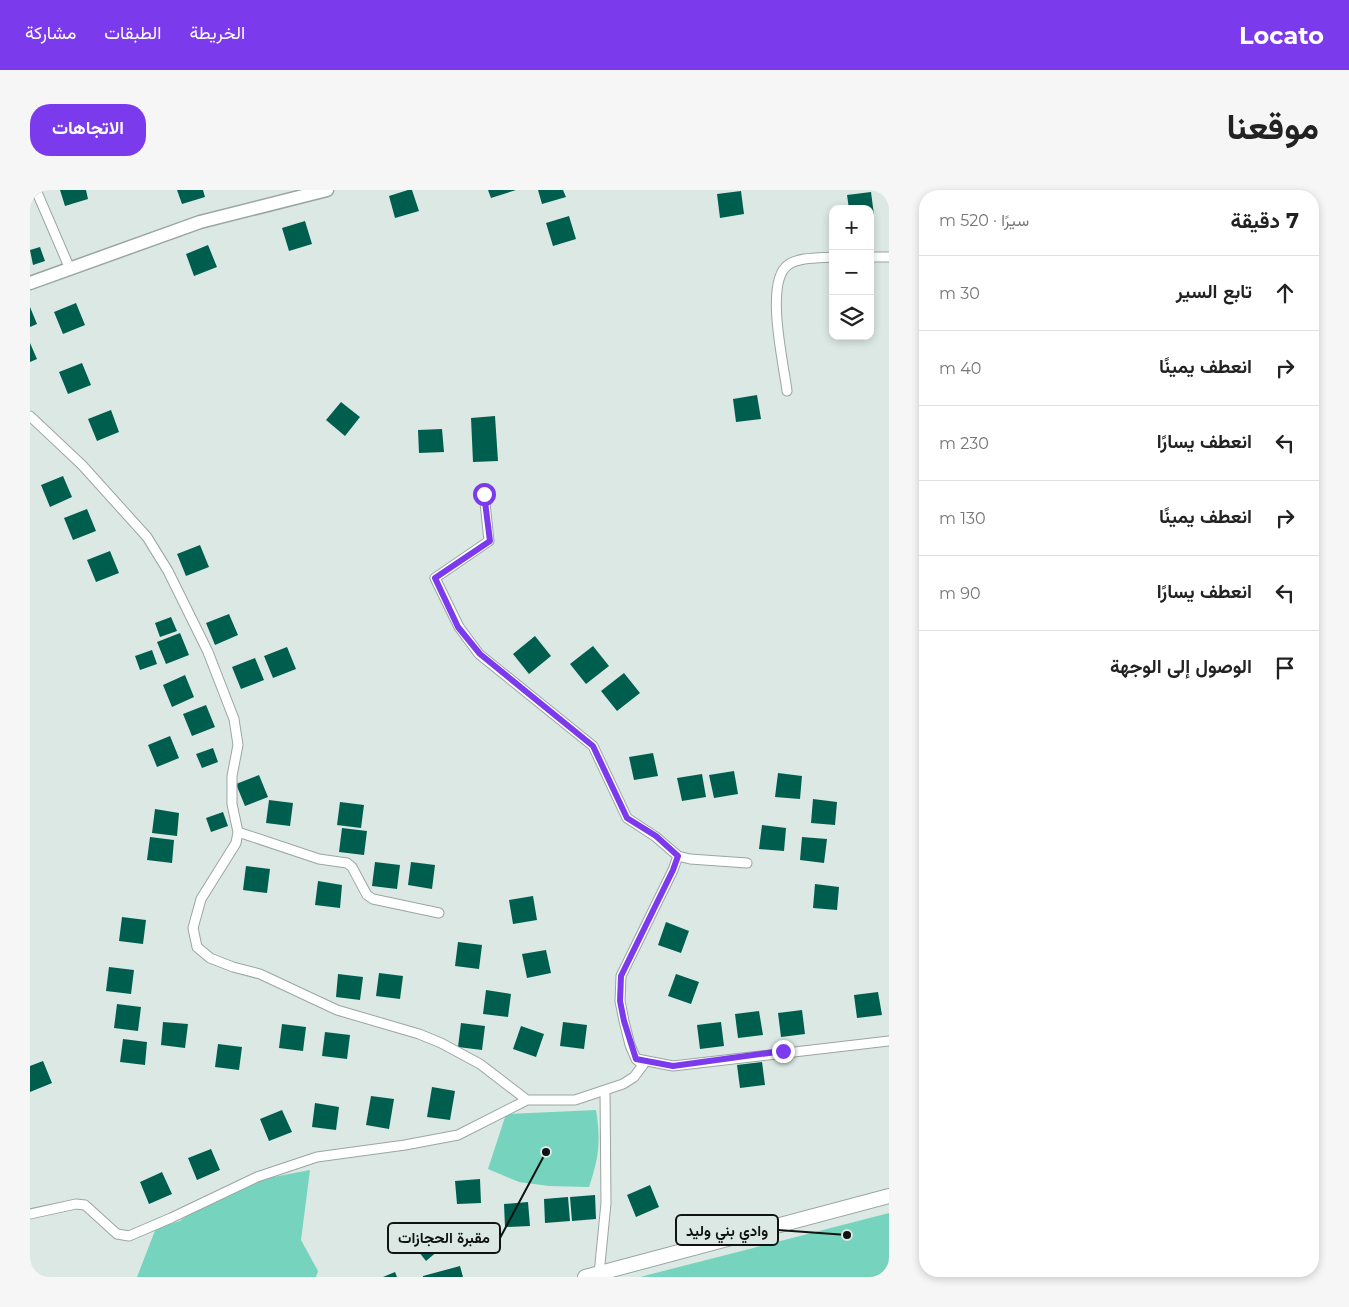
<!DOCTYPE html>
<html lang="ar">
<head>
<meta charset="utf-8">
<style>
  :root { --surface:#fff; --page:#f6f6f6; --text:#222; --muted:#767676; --line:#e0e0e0; --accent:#7c3aed }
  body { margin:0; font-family:Montserrat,Vazirmatn,sans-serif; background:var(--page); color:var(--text); direction:rtl }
  .controls { position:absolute; right:15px; top:15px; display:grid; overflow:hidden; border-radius:10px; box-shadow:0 2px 8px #0003 }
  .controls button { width:45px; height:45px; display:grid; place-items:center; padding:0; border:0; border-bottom:1px solid var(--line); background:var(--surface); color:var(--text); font:25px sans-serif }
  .stop { position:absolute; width:15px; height:15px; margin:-11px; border:4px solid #7c3aed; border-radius:50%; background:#fff }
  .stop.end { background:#7c3aed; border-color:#fff; box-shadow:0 1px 5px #0008 }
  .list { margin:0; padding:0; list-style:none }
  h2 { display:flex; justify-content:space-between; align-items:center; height:65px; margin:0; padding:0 20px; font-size:21px }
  h2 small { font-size:16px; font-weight:400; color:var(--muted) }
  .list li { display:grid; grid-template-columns:32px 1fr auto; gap:15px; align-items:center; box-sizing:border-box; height:75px; padding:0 20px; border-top:1px solid var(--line) }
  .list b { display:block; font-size:19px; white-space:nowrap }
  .list em { font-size:16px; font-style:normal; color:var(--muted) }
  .icon { flex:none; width:28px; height:28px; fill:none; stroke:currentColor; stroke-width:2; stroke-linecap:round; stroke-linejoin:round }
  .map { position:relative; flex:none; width:859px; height:1087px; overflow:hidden; direction:ltr; border-radius:20px }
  header { display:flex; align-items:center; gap:30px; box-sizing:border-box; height:70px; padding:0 25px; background:var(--accent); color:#fff }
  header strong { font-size:24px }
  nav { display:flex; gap:28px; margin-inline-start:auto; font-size:18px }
  .intro { display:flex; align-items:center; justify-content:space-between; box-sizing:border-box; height:120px; padding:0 30px }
  h1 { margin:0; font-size:35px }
  .button { padding:12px 22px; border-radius:20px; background:var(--accent); color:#fff; font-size:18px; font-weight:700 }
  main { display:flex; gap:30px; padding:0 30px }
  aside { flex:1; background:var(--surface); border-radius:20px; box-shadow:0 2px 8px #0003 }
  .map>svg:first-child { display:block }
  .green { fill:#76d3bd }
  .building { fill:#005e4f }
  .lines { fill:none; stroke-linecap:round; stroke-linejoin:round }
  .street-casing { stroke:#9aa6a2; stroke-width:11 }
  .secondary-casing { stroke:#9aa6a2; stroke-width:15 }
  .primary-casing { stroke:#9aa6a2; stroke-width:16 }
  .street { stroke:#fff; stroke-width:9 }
  .secondary { stroke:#fff; stroke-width:12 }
  .primary { stroke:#fff; stroke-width:14 }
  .route { stroke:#7c3aed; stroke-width:6 }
  .leader { fill:none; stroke:#0f1412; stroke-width:2 }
  .callout-dot { fill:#0f1412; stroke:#dbe8e4; stroke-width:2 }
  .callout { fill:#dbe8e4; stroke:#0f1412; stroke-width:2 }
  .callout-label { font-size:15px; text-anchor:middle; font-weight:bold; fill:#0f1412 }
</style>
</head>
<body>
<header>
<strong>Locato</strong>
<nav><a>الخريطة</a><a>الطبقات</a><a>مشاركة</a></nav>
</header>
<div class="intro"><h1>موقعنا</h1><a class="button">الاتجاهات</a></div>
<main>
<aside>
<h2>7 دقيقة<small>سيرًا · 520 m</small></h2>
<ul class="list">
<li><svg class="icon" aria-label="ahead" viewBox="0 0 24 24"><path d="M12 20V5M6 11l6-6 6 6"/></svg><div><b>تابع السير</b></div><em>30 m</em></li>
<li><svg class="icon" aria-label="right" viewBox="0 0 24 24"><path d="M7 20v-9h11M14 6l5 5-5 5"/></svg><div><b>انعطف يمينًا</b></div><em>40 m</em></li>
<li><svg class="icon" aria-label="left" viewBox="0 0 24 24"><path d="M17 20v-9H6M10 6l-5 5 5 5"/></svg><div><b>انعطف يسارًا</b></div><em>230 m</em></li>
<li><svg class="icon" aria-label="right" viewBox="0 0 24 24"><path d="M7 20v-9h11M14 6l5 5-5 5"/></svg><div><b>انعطف يمينًا</b></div><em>130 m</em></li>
<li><svg class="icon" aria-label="left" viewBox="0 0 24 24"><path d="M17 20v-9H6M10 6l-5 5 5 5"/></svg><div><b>انعطف يسارًا</b></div><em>90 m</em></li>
<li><svg class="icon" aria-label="arrive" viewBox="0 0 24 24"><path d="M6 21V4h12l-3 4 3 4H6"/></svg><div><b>الوصول إلى الوجهة</b></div></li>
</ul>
</aside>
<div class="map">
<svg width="859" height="1087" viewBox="0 0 859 1087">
  <rect width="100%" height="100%" fill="#dbe8e4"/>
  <path class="green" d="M566,920c5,31 3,47 -7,77l-40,-1 -30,-4 -31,-13 18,-55z
    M280,980l-9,70 17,31 -2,6h-179l19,-49 24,-7 32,-24 51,-18z
    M859,1023v64h-249z"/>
  <path class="building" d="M30,0h26l2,9 -23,7z
    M147,0h26l2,7 -23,7z
    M378,0h4l7,21 -24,7 -6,-22z
    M458,0h28l-25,8z
    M508,0h25l3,7 -24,7z
    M711,1l3,23 -24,4 -3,-24z
    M841,2l3,23 -4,1v-7h-21l-2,-14z
    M539,26l7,23 -23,7 -7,-23z
    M275,31l7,23 -23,7 -7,-23z
    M178,55l9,22 -23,9 -8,-22z
    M10,57l5,14 -12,4 -3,-15z
    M46,113l9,22 -22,9 -9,-22z
    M0,117l7,17 -7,3z
    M0,153l7,16 -7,3z
    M52,173l9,22 -23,9 -9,-22z
    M727,205l4,24 -25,3 -3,-23z
    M311,212l19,15 -15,19 -19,-16z
    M81,220l8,22 -22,9 -9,-22z
    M465,226l3,45 -25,1 -2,-44z
    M412,239l2,23 -25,1 -1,-23z
    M33,286l9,21 -22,10 -9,-22z
    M57,319l9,22 -23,9 -9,-22z
    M170,355l9,22 -23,9 -9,-22z
    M80,361l9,22 -23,9 -9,-22z
    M199,424l9,21 -23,10 -9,-22z
    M141,427l6,14 -17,6 -5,-14z
    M150,443l9,22 -23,9 -9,-22z
    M505,446l16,20 -22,18 -16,-20z
    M563,456l16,20 -23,18 -16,-20z
    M257,457l9,22 -23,9 -9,-22z
    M122,460l5,14 -17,6 -5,-14z
    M225,468l9,22 -23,9 -9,-22z
    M594,483l16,20 -23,18 -16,-20z
    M155,485l9,22 -22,10 -9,-22z
    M176,515l9,22 -23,9 -9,-22z
    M140,546l9,22 -22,9 -9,-22z
    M183,558l5,14 -16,6 -6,-14z
    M623,563l5,23 -24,4 -5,-23z
    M704,581l4,23 -24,4 -5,-23z
    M748,583l24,3 -2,23 -25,-2z
    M672,584l4,23 -24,4 -5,-23z
    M229,585l9,22 -23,9 -9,-22z
    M783,609l24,3 -2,23 -24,-2z
    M239,610l24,3 -3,23 -24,-3z
    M310,612l24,3 -3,23 -24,-3z
    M125,619l24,4 -2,23 -25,-3z
    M193,622l5,14 -17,6 -5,-14z
    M732,635l24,3 -2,23 -25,-2z
    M312,638l25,3 -3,24 -25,-3z
    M120,647l24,3 -2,23 -25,-3z
    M772,647l25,2 -3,24 -24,-3z
    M345,672l25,3 -3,24 -25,-3z
    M381,672l24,3 -3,24 -24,-4z
    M216,676l24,3 -3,24 -24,-3z
    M288,691l24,4 -2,23 -25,-3z
    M785,694l24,3 -2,23 -24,-2z
    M503,706l4,24 -24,4 -4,-24z
    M92,727l24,3 -3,24 -24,-3z
    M636,732l23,9 -8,22 -23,-8z
    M428,752l24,3 -3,24 -24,-3z
    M516,760l5,23 -24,5 -5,-24z
    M79,777l25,3 -3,24 -25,-3z
    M349,783l24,3 -3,23 -24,-3z
    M308,784l25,3 -3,23 -24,-3z
    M646,784l23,8 -8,22 -23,-8z
    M456,800l25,4 -3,23 -25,-3z
    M848,802l4,23 -25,3 -3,-23z
    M87,814l24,3 -3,24 -24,-3z
    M772,820l3,24 -24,3 -3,-24z
    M729,821l4,24 -25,3 -3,-24z
    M133,832l25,2 -3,24 -24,-3z
    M533,832l24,3 -3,24 -24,-3z
    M691,832l3,24 -24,3 -3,-24z
    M431,833l24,3 -3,24 -24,-3z
    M252,834l24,3 -3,24 -24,-3z
    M491,836l23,8 -8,23 -23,-8z
    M295,842l25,3 -3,24 -25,-3z
    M93,849l24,3 -2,23 -25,-3z
    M188,854l24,3 -3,23 -24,-3z
    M13,871l9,22 -22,9v-26z
    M732,872l3,23 -25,3 -3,-23z
    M402,897l23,4 -5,29 -23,-3z
    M341,906l23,3 -5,30 -23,-4z
    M285,913l24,4 -3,23 -24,-3z
    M252,920l10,22 -23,9 -9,-22z
    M181,959l9,21 -23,10 -9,-22z
    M132,982l10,22 -23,10 -9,-22z
    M450,989l1,24 -24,1 -2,-23z
    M620,995l9,22 -23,10 -9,-22z
    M565,1005l1,24 -24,2 -2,-24z
    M538,1007l2,24 -25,2 -1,-24z
    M498,1012l2,24 -25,1 -1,-23z
    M400,1037l15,18 -19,16 -15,-19z
    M430,1076l3,11h-40v-1z
    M365,1082l2,5h-14z"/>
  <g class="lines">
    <defs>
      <path id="street" d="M6,0l34,79
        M840,67h19
        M757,201c-3,-26 -23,-109 1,-126 10,-8 32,-7 45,-8
        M0,226l52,49 65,72 21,34 40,81 26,67 4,26 -6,31v28l6,28 -2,11 -35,56 -8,29 4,19 13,11 23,9 27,7 77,36 82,24 22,9 39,21 47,36
        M454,303l5,48 -54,37 24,49 20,27 114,92 34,72 29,19 22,19
        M208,642l81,27 28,4 5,4 15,28 6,4 66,14
        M607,869l36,7 216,-25
        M0,1024l46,-10 9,1 32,29 12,2 42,-18 86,-41 60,-20 88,-12 53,-10 69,-35h48l48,-16 11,-7 9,-12 -7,-6 -6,-14 -6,-24 -4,-20 1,-25 52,-106 5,-14 12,3 57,4
        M569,1084l7,-71 -1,-113"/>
      <path id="secondary" d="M0,93l170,-61 127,-32"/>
      <path id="primary" d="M555,1087l304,-81"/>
    </defs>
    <use href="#street" class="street-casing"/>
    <use href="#secondary" class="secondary-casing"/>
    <use href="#primary" class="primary-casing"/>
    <use href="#street" class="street"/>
    <use href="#secondary" class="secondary"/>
    <use href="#primary" class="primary"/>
  </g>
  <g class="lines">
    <path class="route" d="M454,304l6,47 -55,37 23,49 22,27 113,92 34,72 29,18 22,20 -5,14 -52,106 -1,25 4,20 12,38 37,7 110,-15"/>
  </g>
  <path class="leader" d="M817 1045L748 1040M516 962L470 1048"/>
  <g class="callout-dot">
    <circle cx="817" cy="1045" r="5"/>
    <circle cx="516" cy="962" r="5"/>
  </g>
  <g class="callout">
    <rect x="646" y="1025" width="102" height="30" rx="5"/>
    <rect x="358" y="1033" width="112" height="30" rx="5"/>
  </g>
  <g class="callout-label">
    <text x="697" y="1046">وادي بني وليد</text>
    <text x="414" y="1053">مقبرة الحجازات</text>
  </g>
</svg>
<div class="controls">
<button>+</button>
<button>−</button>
<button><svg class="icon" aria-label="layers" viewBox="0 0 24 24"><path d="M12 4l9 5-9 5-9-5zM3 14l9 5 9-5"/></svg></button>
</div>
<div class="stop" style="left:454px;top:304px"></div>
<div class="stop end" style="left:753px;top:861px"></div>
</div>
</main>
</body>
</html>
